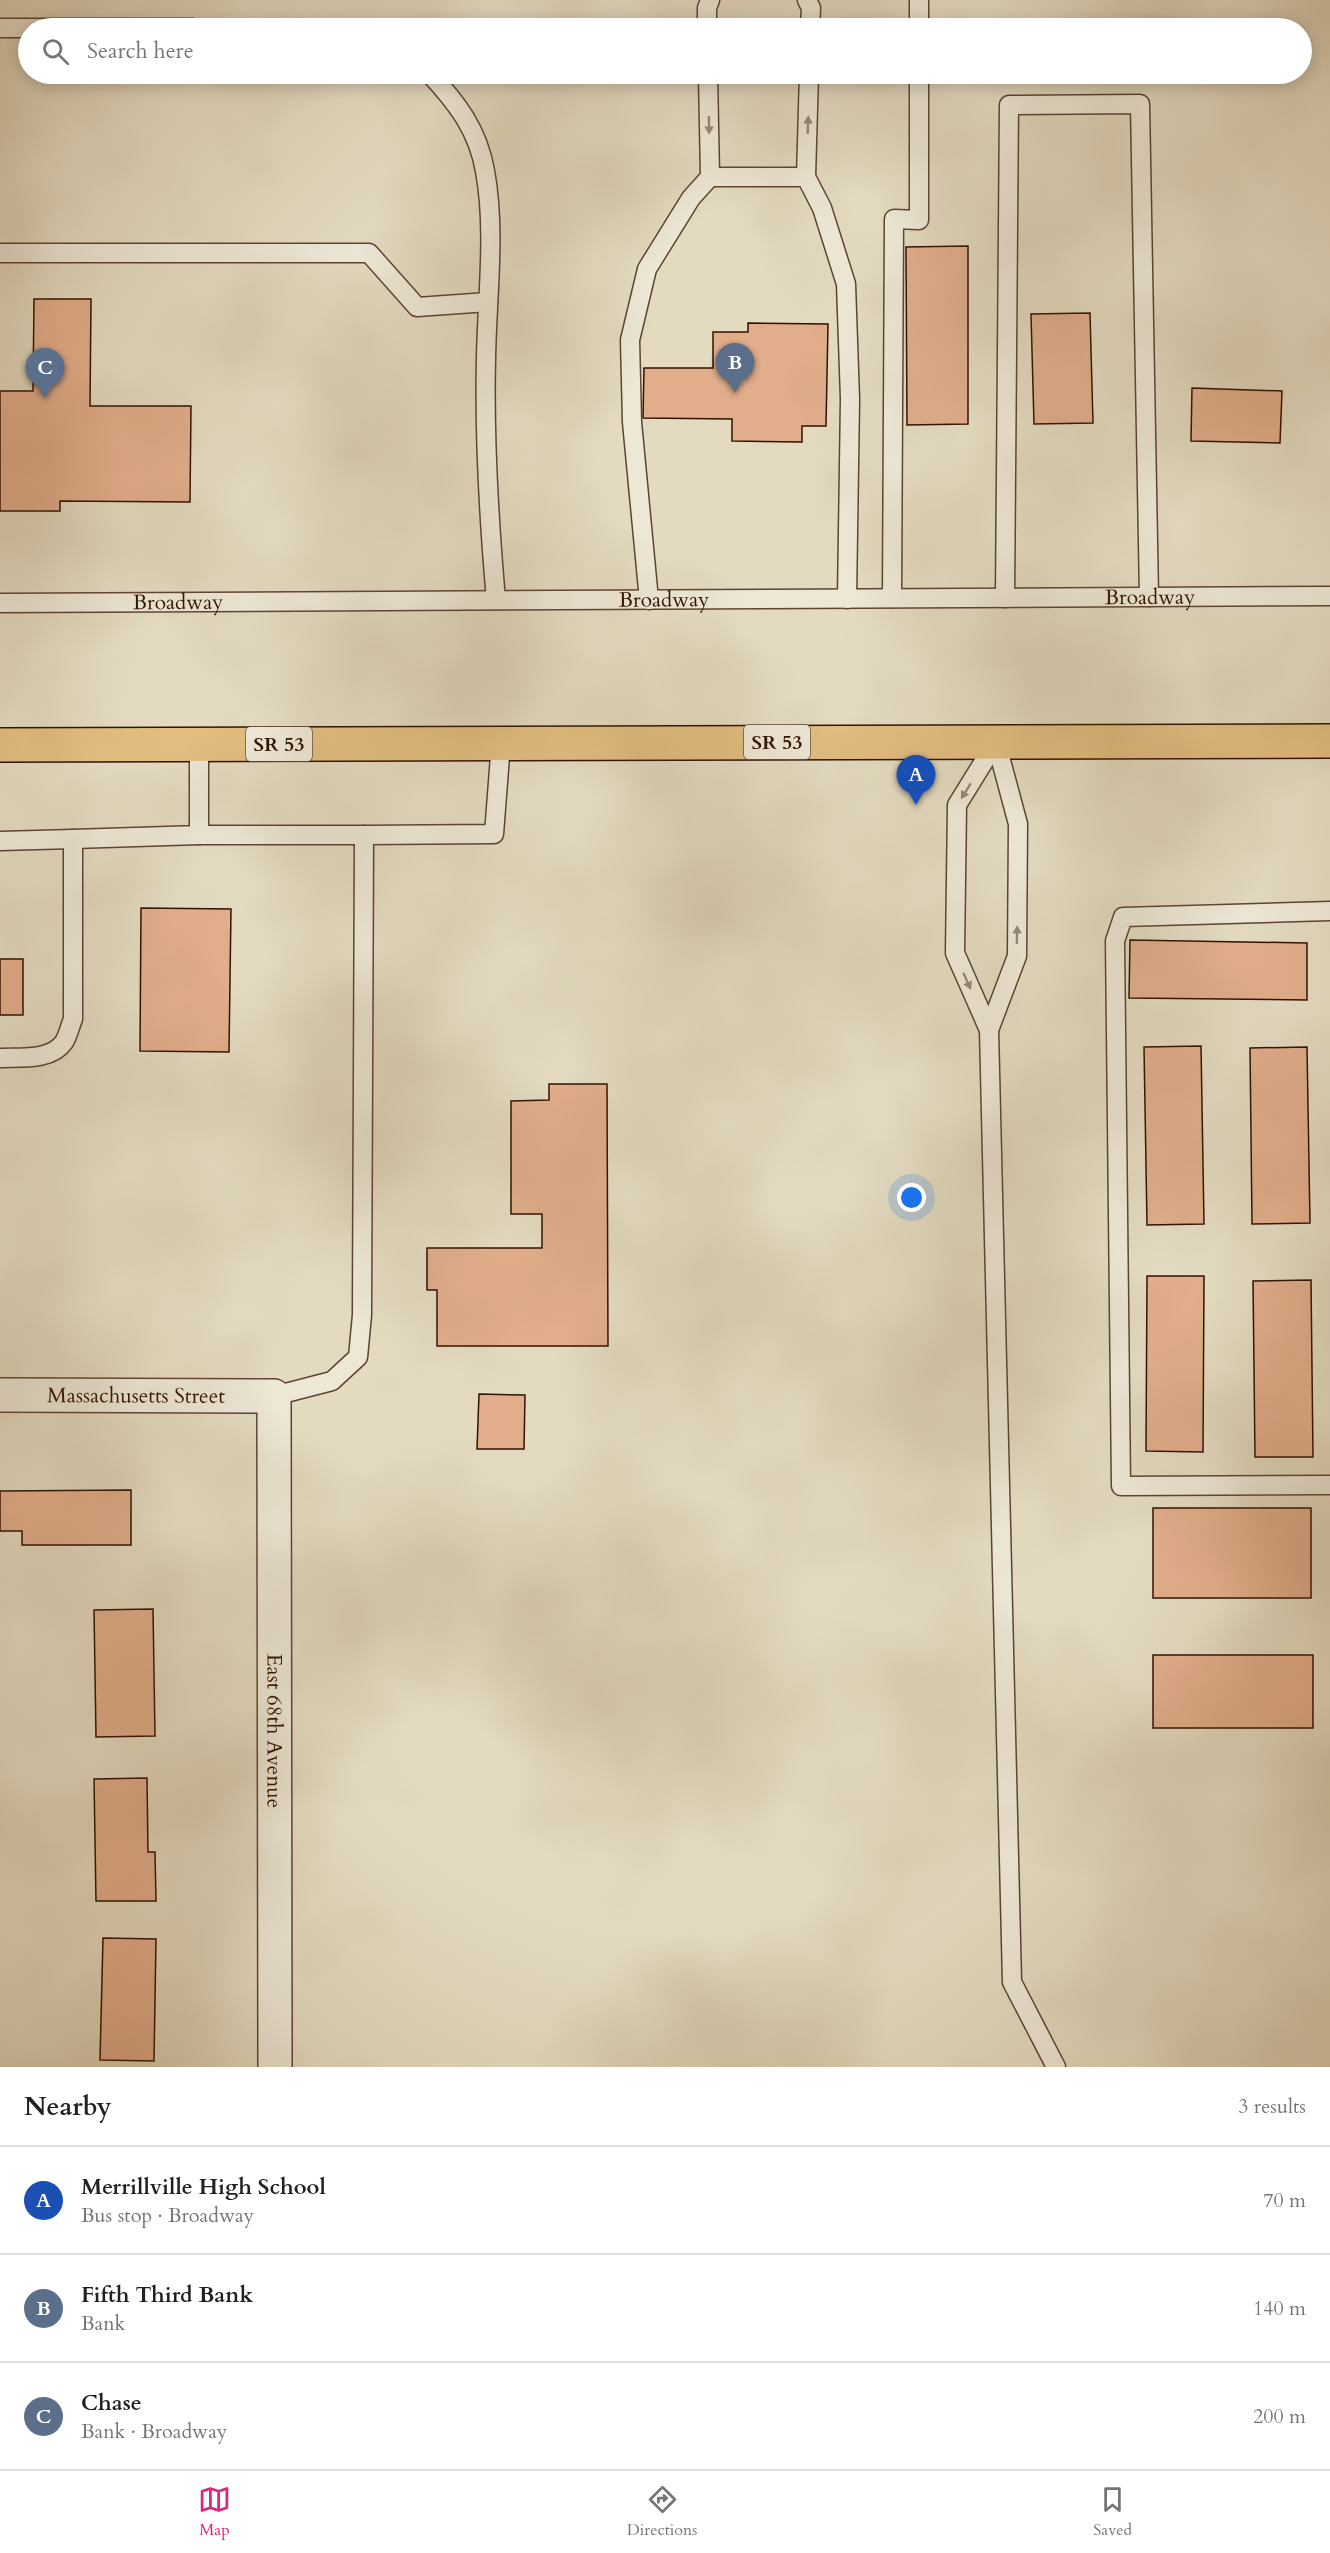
<!DOCTYPE html>
<html lang="en">
<head>
<meta charset="utf-8">
<style>
  :root { --surface:#fff; --page:#f2f2f2; --text:#202124; --muted:#757577; --line:#e0e0e0; --accent:#db2777 }
  body { margin:0; font-family:Cardo,serif; background:var(--page); color:var(--text) }
  .you { position:absolute; left:912px; top:1198px; width:21px; height:21px; margin:-15px; border:4px solid #fff; border-radius:50%; background:#1a73e8; box-shadow:0 0 0 9px #1a73e833 }
  .badge { display:grid; place-items:center; width:39px; height:39px; border-radius:50%; background:var(--accent); color:#fff; font-size:20px; font-weight:700 }
  .pin { position:absolute; translate:-50% -50px; filter:drop-shadow(0 2px 3px #0008) }
  .pin::after { content:''; position:absolute; top:32px; width:21px; height:18px; background:inherit; clip-path:polygon(0 0,100% 0,50% 100%) }
  .list { margin:0; padding:0; list-style:none }
  h2 { display:flex; justify-content:space-between; align-items:center; height:78px; margin:0; padding:0 24px; font-size:26px }
  h2 small { font-size:20px; font-weight:400; color:var(--muted) }
  .list li { display:grid; grid-template-columns:39px 1fr auto; gap:18px; align-items:center; box-sizing:border-box; height:108px; padding:0 24px; border-top:2px solid var(--line) }
  .list b { display:block; font-size:22px; white-space:nowrap }
  .list p { margin:0; font-size:20px; white-space:nowrap; color:var(--muted) }
  .list em { font-size:20px; font-style:normal; color:var(--muted) }
  .icon { flex:none; width:33px; height:33px; fill:none; stroke:currentColor; stroke-width:2; stroke-linecap:round; stroke-linejoin:round }
  .map { position:relative; flex:none; width:1330px; height:2067px; overflow:hidden }
  .search { position:absolute; background:var(--surface); box-shadow:0 3px 15px #0003; left:18px; right:18px; top:18px; height:66px; display:flex; align-items:center; gap:15px; box-sizing:border-box; padding:0 21px; border-radius:33px; color:var(--muted); font-size:22px }
  .sheet { height:402px; background:var(--surface) }
  nav { display:flex; justify-content:space-around; align-items:center; box-sizing:border-box; height:84px; border-top:2px solid var(--line); background:var(--surface); font-size:16px; color:var(--muted) }
  nav a { display:grid; justify-items:center; gap:3px }
  nav .on { color:var(--accent) }
  .map>svg:first-child { display:block }
  .building { fill:#e1ad8b; stroke:#311202; stroke-width:1.5 }
  .lines { fill:none; stroke-linecap:round; stroke-linejoin:round }
  .service-casing { stroke:#5e4432; stroke-width:21 }
  .minor-casing { stroke:#5e4432; stroke-width:36 }
  .primary-casing { stroke:#311202; stroke-width:36 }
  .service { stroke:#ede7d6; stroke-width:18 }
  .minor { stroke:#ede7d6; stroke-width:33 }
  .primary { stroke:#e2bd80; stroke-width:33 }
  .oneway { fill:#988777 }
  .labels { text-anchor:middle; stroke-width:4.5; stroke-linejoin:round; paint-order:stroke }
  .shield { fill:#ede7d6; stroke:#695242; stroke-width:1.5 }
  .shield-label { font-size:20px; font-weight:bold; fill:#311202 }
  .street-label { font-size:21px; fill:#311202; stroke:#ede7d6 }
</style>
</head>
<body>
<div class="map">
<svg width="1330" height="2067" viewBox="0 0 1330 2067">
  <rect width="100%" height="100%" fill="#e3dac0"/>
  <filter id="stains"><feTurbulence type="fractalNoise" baseFrequency=".00333" numOctaves="4"/><feColorMatrix values="0 0 0 0 .2 0 0 0 0 .09 0 0 0 0 .02 0 0 0 .5 -.17"/></filter>
  <radialGradient id="worn" r=".72"><stop offset=".6" stop-color="#630" stop-opacity="0"/><stop offset="1" stop-color="#630" stop-opacity=".3"/></radialGradient>
  <path class="building" d="M968,246v178l-61,1 -1,-178z
    M34,299h57l-1,107h101l-1,96 -130,-1v10h-60v-120h33z
    M1090,313l3,110 -59,1 -3,-110z
    M748,323l80,1 -2,102h-24v16l-70,-1v-22l-89,-1 1,-50h69v-36h35z
    M1192,388l90,3 -2,52 -89,-2z
    M141,908l90,1 -2,143 -89,-1z
    M1130,940l177,3v57l-178,-2z
    M0,959h23v56h-23z
    M1201,1046l3,178 -57,1 -3,-178z
    M1307,1047l3,176 -58,1 -2,-176z
    M549,1084h58l1,262h-171v-56h-10v-42h115v-34h-31v-113l38,-1z
    M1147,1276h57l-1,176 -57,-1z
    M1311,1280l2,177h-58l-2,-176z
    M479,1394l46,1 -1,54h-47z
    M131,1490v55h-109v-14h-22v-40z
    M1153,1508h158v90h-158z
    M153,1609l2,127 -59,1 -2,-127z
    M1153,1655h160v73h-160z
    M147,1778l1,74h7l1,49h-60l-2,-122z
    M103,1938l53,1 -2,122 -54,-1z"/>
  <g class="lines">
    <defs>
      <g id="service">
        <path d="M807,0l4,8 -1,20"/>
        <path d="M919,0v28"/>
        <path d="M0,28h193"/>
        <path d="M707,28v-20l3,-8"/>
        <path d="M430,74c27,29 48,56 55,97 11,59 2,127 1,187 -2,80 3,162 10,242"/>
        <path d="M809,74l-3,103 16,31 24,76 4,115 -3,200"/>
        <path d="M710,177h96"/>
        <path d="M0,253h369l48,54 71,-5"/>
        <path d="M892,598l2,-379 25,1v-146"/>
        <path d="M1005,598l4,-493 131,-1 9,493"/>
        <path d="M649,600l-17,-178 -2,-82 17,-71 44,-71 19,-21 -2,-103"/>
        <path id="s1" d="M0,603l1330,-7"/>
        <path d="M996,742l22,82 -1,132 -28,74 23,952 44,85"/>
        <path d="M199,835h165"/>
        <path d="M0,841l73,-2"/>
        <path d="M1330,911l-207,6 -8,24 6,545 209,-1"/>
        <path d="M989,1030l-34,-77 2,-148 39,-63"/>
        <path d="M0,1058c20,-1 51,3 64,-16 4,-6 6,-16 9,-23v-180l126,-4v-91"/>
        <path d="M274,1396l58,-15 26,-24 4,-42 2,-480 130,-1 7,-91"/>
      </g>
      <g id="minor">
        <path id="s2" d="M0,1395l274,1 1,671"/>
      </g>
      <path id="primary" d="M0,745l1330,-4"/>
    </defs>
    <use href="#service" class="service-casing"/>
    <use href="#minor" class="minor-casing"/>
    <use href="#primary" class="primary-casing"/>
    <use href="#service" class="service"/>
    <use href="#minor" class="minor"/>
    <use href="#primary" class="primary"/>
  </g>
  <defs><path id="oneway-solid" d="M-6-.8H1V-3.2L6.5 0L1 3.2V.8H-6Z" transform="scale(1.5)"/></defs>
  <g class="oneway">
    <use href="#oneway-solid" transform="translate(709 125) rotate(89)"/>
    <use href="#oneway-solid" transform="translate(808 125) rotate(-88)"/>
    <use href="#oneway-solid" transform="translate(966 791) rotate(122)"/>
    <use href="#oneway-solid" transform="translate(1017 935) rotate(-89)"/>
    <use href="#oneway-solid" transform="translate(967 981) rotate(66)"/>
  </g>
  <g class="labels">
    <g class="shield">
      <rect x="744" y="725" width="66" height="34" rx="4.5"/>
      <rect x="246" y="727" width="66" height="34" rx="4.5"/>
    </g>
    <g class="shield-label">
      <text x="777" y="749">SR 53</text>
      <text x="279" y="751">SR 53</text>
    </g>
    <g class="street-label">
      <text dy="7" stroke="none"><textPath href="#s1" startOffset="1150">Broadway</textPath></text>
      <text dy="7" stroke="none"><textPath href="#s1" startOffset="664">Broadway</textPath></text>
      <text dy="7" stroke="none"><textPath href="#s1" startOffset="178">Broadway</textPath></text>
      <text dy="7" stroke="none"><textPath href="#s2" startOffset="136">Massachusetts Street</textPath></text>
      <text dy="7" stroke="none"><textPath href="#s2" startOffset="609">East 68th Avenue</textPath></text>
    </g>
  </g>
  <rect width="100%" height="100%" filter="url(#stains)"/>
  <rect width="100%" height="100%" fill="url(#worn)"/>
</svg>
<div class="you"></div>
<div class="pin badge" style="left:916px;top:805px;background:#1a4fb4">A</div>
<div class="pin badge" style="left:735px;top:393px;background:#5c6f8a">B</div>
<div class="pin badge" style="left:45px;top:398px;background:#5c6f8a">C</div>
<div class="search"><svg class="icon" aria-label="search" viewBox="0 0 24 24"><circle cx="10" cy="10" r="6"/><path d="M15 15l6 6"/></svg>Search here</div>
</div>
<section class="sheet">
<h2>Nearby<small>3 results</small></h2>
<ul class="list">
<li><span class="badge" style="background:#1a4fb4">A</span><div><b>Merrillville High School</b><p>Bus stop · Broadway</p></div><em>70 m</em></li>
<li><span class="badge" style="background:#5c6f8a">B</span><div><b>Fifth Third Bank</b><p>Bank</p></div><em>140 m</em></li>
<li><span class="badge" style="background:#5c6f8a">C</span><div><b>Chase</b><p>Bank · Broadway</p></div><em>200 m</em></li>
</ul>
</section>
<nav>
<a class="on"><svg class="icon" aria-label="map" viewBox="0 0 24 24"><path d="M3 6l6-2 6 2 6-2v14l-6 2-6-2-6 2zM9 4v14M15 6v14"/></svg>Map</a>
<a><svg class="icon" aria-label="directions" viewBox="0 0 24 24"><path d="M12 3l9 9-9 9-9-9zM9 14v-3h6M13 9l2 2-2 2"/></svg>Directions</a>
<a><svg class="icon" aria-label="saved" viewBox="0 0 24 24"><path d="M7 4h10v16l-5-4-5 4z"/></svg>Saved</a>
</nav>
</body>
</html>
